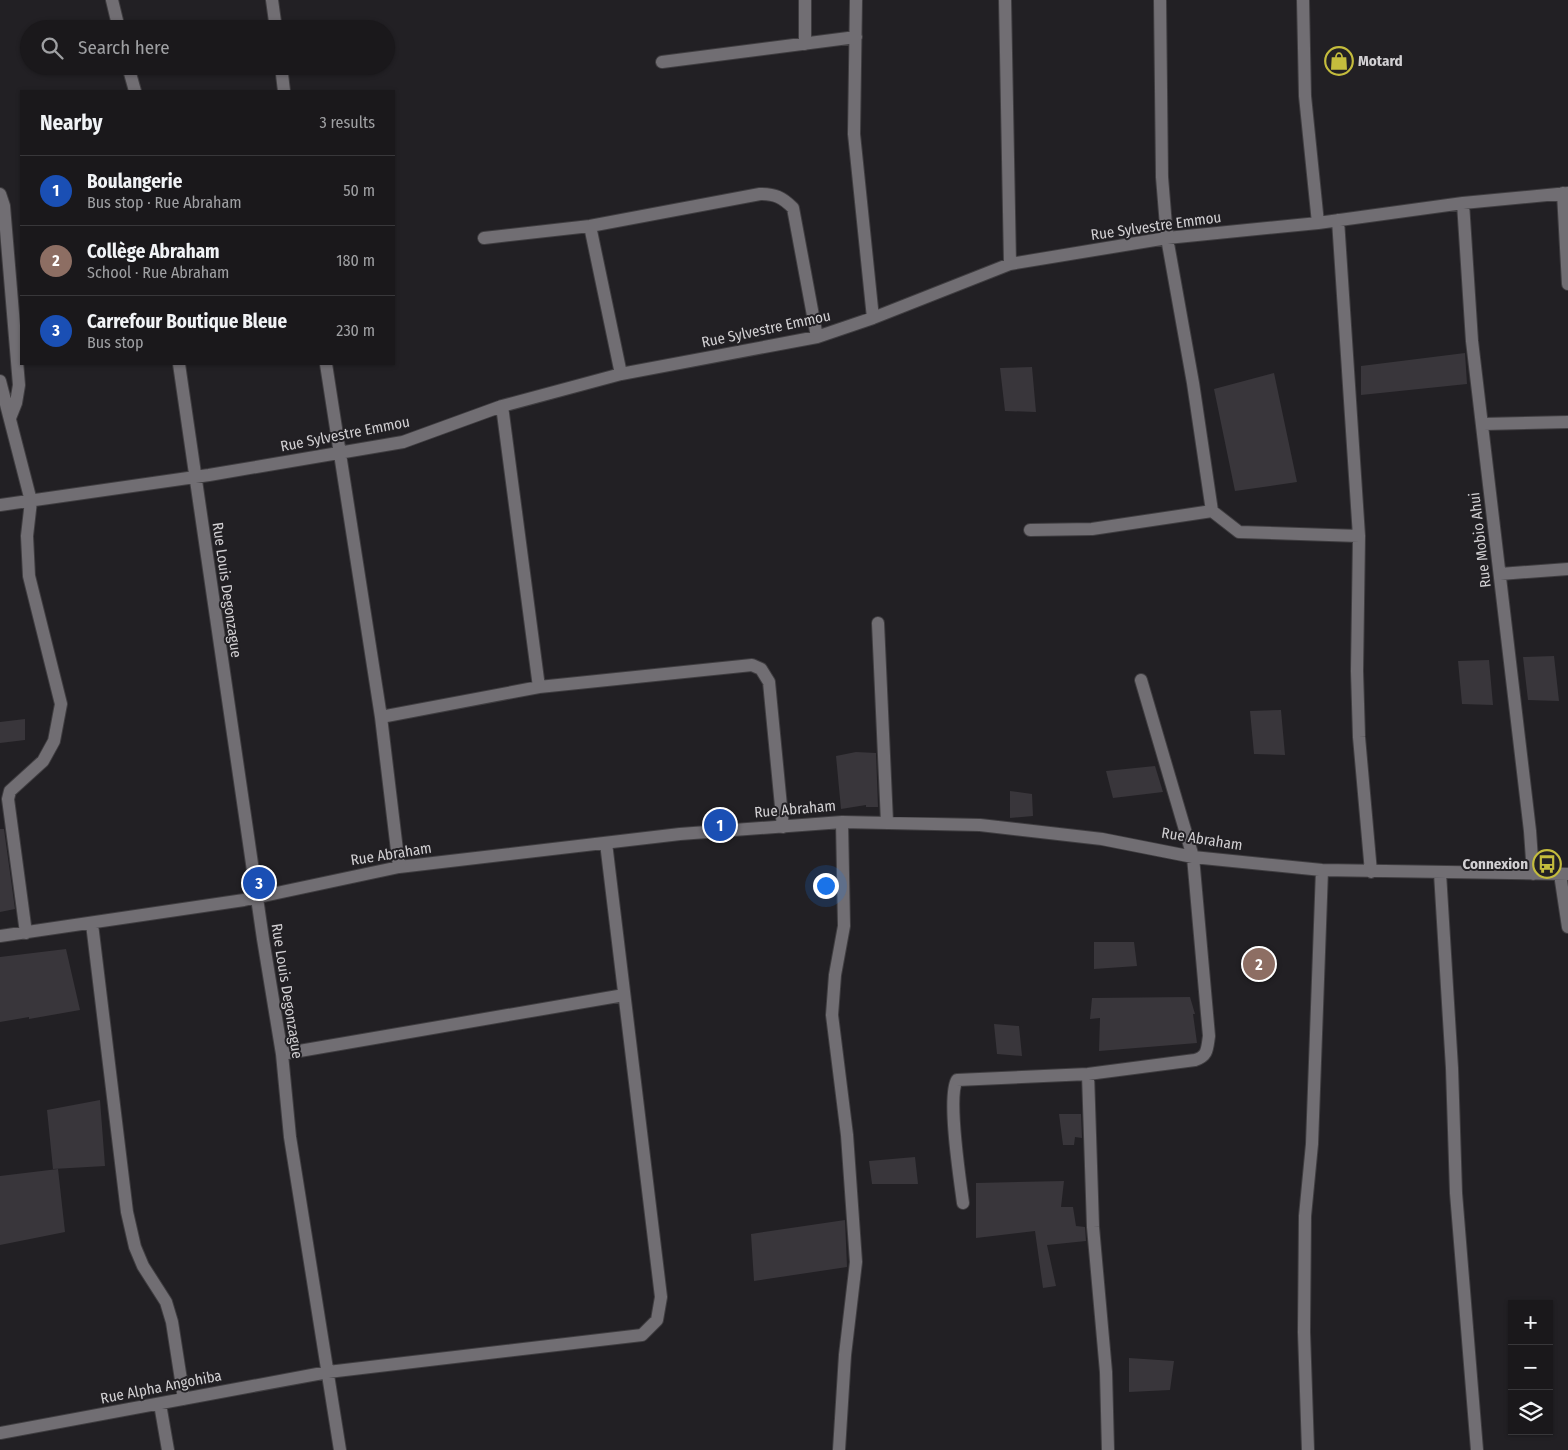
<!DOCTYPE html>
<html lang="en">
<head>
<meta charset="utf-8">
<style>
  :root { --surface:#1a181b; --page:#232124; --text:#f1f3f6; --muted:#9fa0a3; --line:#38373a; --accent:#c4bc3d }
  body { margin:0; font-family:"Fira Sans Condensed",sans-serif; background:var(--page); color:var(--text) }
  .controls { position:absolute; right:15px; bottom:15px; display:grid; overflow:hidden; border-radius:0px; box-shadow:0 1px 4px #0004 }
  .controls button { width:45px; height:45px; display:grid; place-items:center; padding:0; border:0; border-bottom:1px solid var(--line); background:var(--surface); color:var(--text); font:25px sans-serif }
  .you { position:absolute; left:825px; top:885px; width:18px; height:18px; margin:-12px; border:4px solid #fff; border-radius:50%; background:#1a73e8; box-shadow:0 0 0 8px #1a73e833 }
  .badge { display:grid; place-items:center; width:32px; height:32px; border-radius:50%; background:var(--accent); color:#fff; font-size:16px; font-weight:700 }
  .pin { position:absolute; translate:-50% -50%; border:2px solid #fff; box-shadow:0 1px 5px #0006 }
  .list { margin:0; padding:0; list-style:none }
  h2 { display:flex; justify-content:space-between; align-items:center; height:65px; margin:0; padding:0 20px; font-size:21px }
  h2 small { font-size:16px; font-weight:400; color:var(--muted) }
  .list li { display:grid; grid-template-columns:32px 1fr auto; gap:15px; align-items:center; box-sizing:border-box; height:70px; padding:0 20px; border-top:1px solid var(--line) }
  .list b { display:block; font-size:19px; white-space:nowrap }
  .list p { margin:0; font-size:16px; white-space:nowrap; color:var(--muted) }
  .list em { font-size:16px; font-style:normal; color:var(--muted) }
  .icon { flex:none; width:28px; height:28px; fill:none; stroke:currentColor; stroke-width:2; stroke-linecap:round; stroke-linejoin:round }
  .map { position:relative; flex:none; width:1568px; height:1450px; overflow:hidden }
  .search { position:absolute; background:var(--surface); box-shadow:0 1px 4px #0004; left:20px; top:20px; width:375px; height:55px; display:flex; align-items:center; gap:12px; box-sizing:border-box; padding:0 18px; border-radius:28px; color:var(--muted); font-size:19px }
  .panel { position:absolute; background:var(--surface); box-shadow:0 1px 4px #0004; left:20px; top:90px; width:375px; height:275px; border-radius:0px }
  .map>svg:first-child { display:block }
  .building { fill:#39363b }
  .lines { fill:none; stroke-linecap:round; stroke-linejoin:round }
  .minor-casing { stroke:#3f3d40; stroke-width:14 }
  .minor { stroke:#716e73; stroke-width:12 }
  .labels { text-anchor:middle; stroke-width:4; stroke-linejoin:round; paint-order:stroke }
  .poi-label { font-size:15px; font-weight:bold; fill:#d2d0d3; stroke:#222024; text-anchor:start }
  .street-label { font-size:15px; fill:#d2d0d3; stroke:#222024 }
</style>
</head>
<body>
<div class="map">
<svg width="1568" height="1450" viewBox="0 0 1568 1450">
  <rect width="100%" height="100%" fill="#222024"/>
  <path class="building" d="M1465,353l2,31 -106,11v-29z
    M1032,367l4,45 -31,-1 -5,-43z
    M1274,373l23,109 -62,9 -21,-102z
    M1554,656l5,45 -31,-1 -5,-43z
    M1489,660l4,45 -31,-1 -4,-43z
    M1281,710l4,45 -31,-1 -4,-43z
    M25,719v21l-25,3v-21z
    M856,752l20,1 2,54h-12v-2l-25,4 -5,-53z
    M1155,766l8,26 -50,6 -7,-27z
    M1010,791l22,3 1,22 -23,2z
    M0,829h4l11,80 -15,3z
    M1094,942h40l3,24 -43,3z
    M66,949l14,61 -51,9v-2l-29,5v-65z
    M1190,997l5,17h-2l4,29 -98,8 1,-33 -10,1 2,-21z
    M994,1024l25,2 3,30 -25,-2z
    M100,1100l5,66 -52,3 -6,-59z
    M1059,1114h22l1,24 -7,-1 -1,8h-11z
    M915,1157l3,27h-46l-3,-23z
    M58,1169l7,63 -65,13v-69z
    M1064,1181l-3,26h12l3,19 9,1 1,14 -39,4 9,41 -13,2 -8,-57 -59,7v-55z
    M845,1220l2,47 -93,14 -3,-47z
    M1129,1358l45,3 -4,29 -41,2z"/>
  <g class="lines">
    <defs>
      <path id="minor" d="M112,0l7,29
        M272,0l4,29
        M856,0l-2,134 19,184
        M1005,0l5,264
        M1160,0l2,177 5,61 26,145 19,128 27,21 120,4
        M1303,0l2,96 13,127
        M805,44v-44
        M662,62l194,-25
        M128,66l7,25
        M281,66l3,25
        M1563,193l5,91
        M0,194l4,12 15,179 -3,18 -6,15
        M1463,203l9,138 58,490 3,43
        M1338,220l21,316 -2,135 2,66 12,135
        M590,226l31,148
        M484,238l106,-12 170,-32c15,0 22,3 33,14l24,129
        M179,364l84,575 19,115 8,83 50,313
        M326,364l55,353 18,150
        M0,381l31,120 -4,35 2,40 32,128 -7,37 -11,20 -33,30 -2,8 18,134
        M502,406l37,281
        M1483,424l85,-2
        M0,505l209,-30 194,-33 99,-36 119,-32 196,-37 56,-19 137,-54 157,-26 151,-15 145,-20 105,-10
        M1030,530l62,-1 120,-18
        M1500,574l68,-5
        M878,623l9,199
        M381,717l158,-30 213,-22 9,4 8,13 14,145
        M1440,873l12,195 4,125 21,257
        M1560,874l8,53
        M92,924l35,288 8,35 8,19 23,36 6,20 12,77
        M0,936l244,-36 155,-33 281,-33 162,-12 138,3 122,14 91,18 129,13 246,4
        M282,1054l342,-59
        M1088,1074l5,153 13,145 2,78
        M963,1203c-3,-23 -16,-106 -6,-123l131,-6 107,-14c13,-4 12,-11 14,-24l-16,-179 -52,-177
        M160,1404l8,46
        M0,1433l328,-61 314,-37 15,-15 4,-23 -55,-454
        M839,1450l6,-95 11,-93 -9,-127 -15,-120 3,-40 9,-49 -2,-104
        M1308,1450l-4,-118 1,-116 7,-72 10,-274"/>
    </defs>
    <use href="#minor" class="minor-casing"/>
    <use href="#minor" class="minor"/>
  </g>
  <defs>
    <symbol id="shop-ring" viewBox="-11 -11 22 22"><circle r="9.5" fill="#222024" stroke="#c4bc3d" stroke-width="1.5"/><path d="M-5-2.5h2.3a2.7 3.5 0 0 1 5.4 0H5L5.5 6h-11ZM-1.5-2.5h3a1.5 2.3 0 0 0-3 0Z" fill="#c4bc3d"/></symbol>
    <symbol id="bus-ring" viewBox="-11 -11 22 22"><circle r="9.5" fill="#222024" stroke="#c4bc3d" stroke-width="1.5"/><path d="M-5-6H5V4H4V6H2V4H-2V6H-4V4H-5ZM-3.5-4V0h7V-4ZM-3.5 1.2v1.5H-2V1.2ZM2 1.2v1.5H3.5V1.2Z" fill="#c4bc3d"/></symbol>
  </defs>
  <g fill-rule="evenodd">
    <use href="#shop-ring" x="1323" y="45" width="32" height="32"/>
    <use href="#bus-ring" x="1531" y="848" width="32" height="32"/>
  </g>
  <g class="labels">
    <g class="poi-label">
      <text x="1358" y="66">Motard</text>
      <text x="1528" y="869" text-anchor="end">Connexion</text>
    </g>
    <g class="street-label">
      <text transform="translate(1156 226) rotate(-8)" y="5">Rue Sylvestre Emmou</text>
      <text transform="translate(766 329) rotate(-12)" y="5">Rue Sylvestre Emmou</text>
      <text transform="translate(345 434) rotate(-11)" y="5">Rue Sylvestre Emmou</text>
      <text transform="translate(1480 540) rotate(-97)" y="5">Rue Mobio Ahui</text>
      <text transform="translate(227 590) rotate(82)" y="5">Rue Louis Degonzague</text>
      <text transform="translate(795 809) rotate(-5)" y="5">Rue Abraham</text>
      <text transform="translate(1202 839) rotate(9)" y="5">Rue Abraham</text>
      <text transform="translate(391 854) rotate(-9)" y="5">Rue Abraham</text>
      <text transform="translate(287 991) rotate(81)" y="5">Rue Louis Degonzague</text>
      <text transform="translate(161 1387) rotate(-11)" y="5">Rue Alpha Angohiba</text>
    </g>
  </g>
</svg>
<div class="controls">
<button>+</button>
<button>−</button>
<button><svg class="icon" aria-label="layers" viewBox="0 0 24 24"><path d="M12 4l9 5-9 5-9-5zM3 14l9 5 9-5"/></svg></button>
</div>
<div class="you"></div>
<div class="pin badge" style="left:720px;top:825px;background:#1a4fb4">1</div>
<div class="pin badge" style="left:1259px;top:964px;background:#8d6e63">2</div>
<div class="pin badge" style="left:259px;top:883px;background:#1a4fb4">3</div>
<div class="search"><svg class="icon" aria-label="search" viewBox="0 0 24 24"><circle cx="10" cy="10" r="6"/><path d="M15 15l6 6"/></svg>Search here</div>
<section class="panel">
<h2>Nearby<small>3 results</small></h2>
<ul class="list">
<li><span class="badge" style="background:#1a4fb4">1</span><div><b>Boulangerie</b><p>Bus stop · Rue Abraham</p></div><em>50 m</em></li>
<li><span class="badge" style="background:#8d6e63">2</span><div><b>Collège Abraham</b><p>School · Rue Abraham</p></div><em>180 m</em></li>
<li><span class="badge" style="background:#1a4fb4">3</span><div><b>Carrefour Boutique Bleue</b><p>Bus stop</p></div><em>230 m</em></li>
</ul>
</section>
</div>
</body>
</html>
